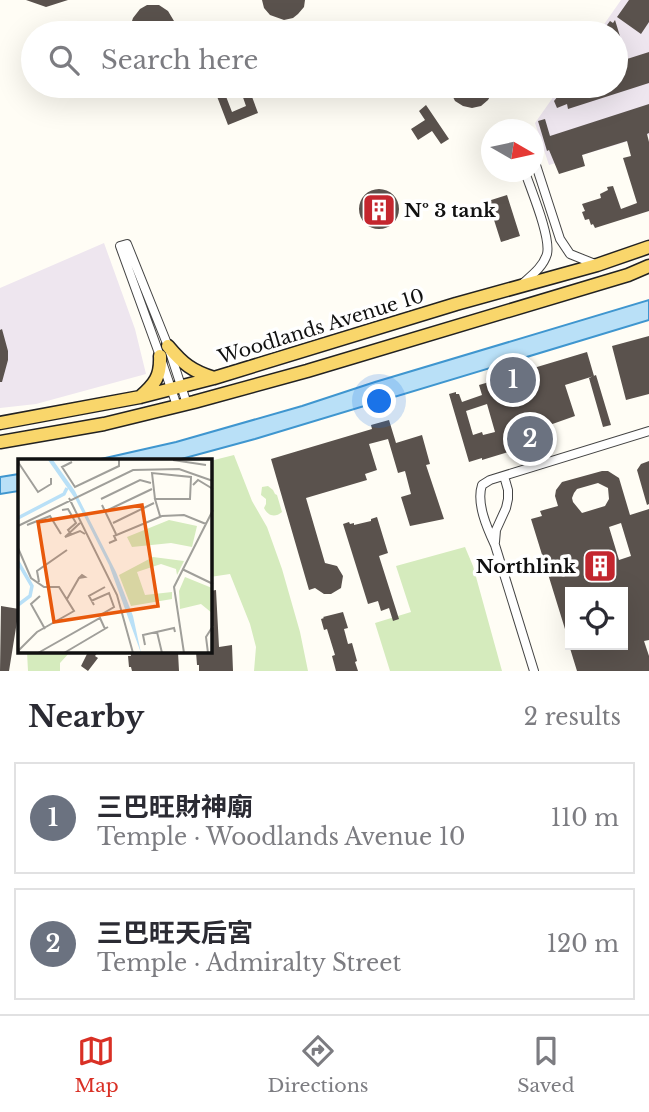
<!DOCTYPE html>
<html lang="en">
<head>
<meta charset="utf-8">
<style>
  :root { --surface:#fff; --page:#f7f7f7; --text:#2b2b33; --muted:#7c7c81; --line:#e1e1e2; --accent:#d93025 }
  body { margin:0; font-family:"Libre Baskerville","Noto Sans SC",serif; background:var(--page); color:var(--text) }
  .controls { position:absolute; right:21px; bottom:21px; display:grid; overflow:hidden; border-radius:0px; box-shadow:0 7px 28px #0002 }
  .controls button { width:63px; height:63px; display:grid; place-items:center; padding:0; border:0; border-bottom:2px solid var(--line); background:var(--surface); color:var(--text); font:35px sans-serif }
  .compass { position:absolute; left:481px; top:119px; width:63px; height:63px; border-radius:50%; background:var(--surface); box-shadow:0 7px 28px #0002; rotate:99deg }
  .you { position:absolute; left:380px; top:402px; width:24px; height:24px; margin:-18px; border:5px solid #fff; border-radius:50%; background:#1a73e8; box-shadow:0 0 0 10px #1a73e833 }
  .badge { display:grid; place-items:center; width:46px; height:46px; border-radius:50%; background:var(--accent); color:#fff; font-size:23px; font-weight:700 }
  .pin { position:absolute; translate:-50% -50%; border:4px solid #fff; box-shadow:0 2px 7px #0006 }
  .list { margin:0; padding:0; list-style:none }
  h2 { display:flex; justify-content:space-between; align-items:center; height:91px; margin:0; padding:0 28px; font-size:30px }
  h2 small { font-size:23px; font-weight:400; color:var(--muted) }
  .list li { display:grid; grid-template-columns:46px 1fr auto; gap:21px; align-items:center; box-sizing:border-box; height:112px; margin:0 14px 14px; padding:0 14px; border:2px solid var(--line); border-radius:0px }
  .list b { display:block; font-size:26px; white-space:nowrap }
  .list p { margin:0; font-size:23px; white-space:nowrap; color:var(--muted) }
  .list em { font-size:23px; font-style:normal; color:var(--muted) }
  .icon { flex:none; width:38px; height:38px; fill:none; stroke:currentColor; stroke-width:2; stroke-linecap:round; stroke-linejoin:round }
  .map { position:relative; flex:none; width:649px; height:671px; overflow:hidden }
  .search { position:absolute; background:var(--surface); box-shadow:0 7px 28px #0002; left:21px; right:21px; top:21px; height:77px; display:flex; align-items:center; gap:18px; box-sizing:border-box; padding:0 24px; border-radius:38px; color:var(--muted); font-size:26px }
  .sheet { height:343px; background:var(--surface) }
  nav { display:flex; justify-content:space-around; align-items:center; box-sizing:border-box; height:98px; border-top:2px solid var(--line); background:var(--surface); font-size:19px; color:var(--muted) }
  nav a { display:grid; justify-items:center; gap:4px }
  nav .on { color:var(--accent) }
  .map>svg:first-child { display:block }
  .industrial { fill:#eee6ef }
  .green { fill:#d5ebbd }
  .water { fill:#b9e0f7; stroke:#3f96cf; stroke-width:2 }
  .building { fill:#5a524d; fill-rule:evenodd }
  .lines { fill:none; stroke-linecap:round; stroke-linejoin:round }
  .minor-casing { stroke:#444; stroke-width:10 }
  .primary-casing { stroke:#222; stroke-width:15 }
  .minor { stroke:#fff; stroke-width:8 }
  .primary { stroke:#f9d66b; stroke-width:12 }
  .labels { text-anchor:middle; stroke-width:7; stroke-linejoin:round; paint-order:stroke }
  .poi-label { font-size:19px; font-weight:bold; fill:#111; stroke:#fff; text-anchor:start }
  .street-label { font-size:19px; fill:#111; stroke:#fff }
  .inset-river { fill:none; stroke:#b9e0f7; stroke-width:3.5 }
  .inset-road { fill:none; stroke:#a09f9a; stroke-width:2 }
  .view { fill:#e8590c; fill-opacity:0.15; stroke:#e8590c; stroke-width:3.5 }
  .inset-edge { fill:none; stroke:#111; stroke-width:3.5 }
</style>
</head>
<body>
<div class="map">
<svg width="649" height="671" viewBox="0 0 649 671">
  <rect width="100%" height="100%" fill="#fffdf5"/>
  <path class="industrial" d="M621,0h28v135l-100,30 -14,-42 26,-37h55v-53h-18z
    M104,243l31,86 11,45 -110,30 -36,4v-120z"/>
  <path class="green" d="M234,455l18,46 15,26 15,42 18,63 8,39h-54l2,-24 -6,-23 -20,-50 -20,3v-116z
    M268,486l5,4 2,4 2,1 5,17c-7,6 -14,4 -18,-4l2,-4v-5l-5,-4 1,-8z
    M465,547l8,19 29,105h-112l-15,-48 36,-11 -15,-46z
    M27,652h43l-10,11v8h-32z"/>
  <path class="water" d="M649,300v20l-394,119 -81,22h-82l84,-19 126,-36 73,-24z
    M19,474v17l-19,3v-17z"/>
  <path class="building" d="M26,0h42l-22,7z
    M262,0h43l-1,7 -6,7 -5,4 -9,2 -14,-5 -6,-7z
    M629,0h20v22l-8,12 -24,-17z
    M147,5h12l9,6 6,10 -1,12h-41l-1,-9 2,-6 7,-9z
    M615,20l12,39 22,-7v31l-81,26 -1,-5 -10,4 -3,-7 12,-15h50v-53h-15l9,-12 3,2z
    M213,86h9l10,26 14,-6 -7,-20h9l10,27 -30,12z
    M282,86h42l-11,8 -9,2 -9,-2z
    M450,86h43l-1,7 -4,7 -7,6 -9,2 -9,-2 -8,-5 -4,-8z
    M649,104v29l-2,1 2,8v69l-54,17 -2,-4 -2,1 -2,-6 -4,1 -3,-8 3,-1 -3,-7 19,-6 -1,-4 8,-4 -1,-3 6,-1 8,23 16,-6 -14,-45 8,-2 -4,-15 -45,14 3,11 -26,8 -10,-24 -2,1 -9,-30 7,-2 5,17z
    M426,105l23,34 -8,5 -9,-13 -14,9 -7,-11 14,-9 -6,-9z
    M359 209a20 20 0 1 1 40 0a20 20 0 1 1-40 0Z
    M507,195l13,41 -19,6 -13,-41z
    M2,329l6,22v9l-6,22h-2v-52z
    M649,336v58l-23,6 -14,-54z
    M587,352l7,24 -29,9 10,31 -31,11 6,19 -10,3 1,4 -23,7 -3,-10 -33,10v-2l-13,4 -20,-68 7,-2v2h3l3,8 20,-7 -3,-10 17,-5 -1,-6 30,-9 2,5zM487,404l8,28 -12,3 -1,-3 -9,3 -7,-24z
    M596,375l15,50 -8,2 -14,-49z
    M389,420l7,23 26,-8 8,29 -4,1 18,54 -34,7 -9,-29 10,-3 -6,-23 -7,2 -10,-34 -19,5 8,26 -12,4 2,6 -61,18 19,65 12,3 6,10 -2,12 -10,6h-7l-9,-6 -6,2 -38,-131 101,-30 -1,-4z
    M649,461v43l-2,1 -10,-35 4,-6z
    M602,471h6l11,7 11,37 19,-6v131l-5,1 5,15v15h-72l-8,-26h54v-53h-53v50h-1l-38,-123 11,-3 -2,-5 18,-5 -3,-10 1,-6 6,-8zM598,483l10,5 1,11 -4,7 -23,7 -9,-11 -1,-4 2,-5 3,-4zM621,523l10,33 -12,4 -10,-33z
    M377,517l11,36 -9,3 20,63 -6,2 -4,-13 -8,3 -3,-10 -10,3 -25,-80 6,-2 1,2 4,-1v2l17,-4v-2z
    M216,590l3,57 13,-2 1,26h-34v-6h-2l-1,-13h14v-61z
    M1,606l18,3 -10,62h-9z
    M343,612l5,16 -4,1 4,15 4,-1 5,18 -2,1 3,9h-22l-4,-15 3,-1 -8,-26 -3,1 -3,-11 3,-1 -1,-1z
    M88,652h10l-3,4 3,2 -10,13 -7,-5z
    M130,652h48l1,19h-47l-1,-4h-2l-1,-11h3z"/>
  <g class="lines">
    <defs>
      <path id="minor" d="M534,159l26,80 10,15 25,10
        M522,284c10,-9 21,-17 25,-30 4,-17 -16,-64 -22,-82
        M177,406l-17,-50 -40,-110 7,-2 41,102 19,58
        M495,542l1,-12 10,-22 2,-9v-9l-4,-14
        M534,671l-39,-126c-8,-17 -19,-42 -13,-60l8,-5 159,-49"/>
      <path id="primary" d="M168,346c15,18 24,25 46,32
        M140,397c15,-13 21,-21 20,-41
        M0,423l140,-26 74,-19 242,-74 141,-39 52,-18
        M0,442l104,-18 90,-22 113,-31 321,-96 21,-9"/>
    </defs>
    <use href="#minor" class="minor-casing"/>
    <use href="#primary" class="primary-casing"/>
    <use href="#minor" class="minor"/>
    <use href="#primary" class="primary"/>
  </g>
  <defs>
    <symbol id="building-square" viewBox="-11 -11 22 22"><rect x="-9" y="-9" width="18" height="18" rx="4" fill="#c4262e" stroke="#fff"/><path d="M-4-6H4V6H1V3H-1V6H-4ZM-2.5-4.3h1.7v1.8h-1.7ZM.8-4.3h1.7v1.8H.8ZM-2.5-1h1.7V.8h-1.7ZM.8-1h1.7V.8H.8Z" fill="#fff"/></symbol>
  </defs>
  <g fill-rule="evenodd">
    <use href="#building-square" x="360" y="191" width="38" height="38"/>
    <use href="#building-square" x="581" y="547" width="38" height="38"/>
  </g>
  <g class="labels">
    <g class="poi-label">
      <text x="404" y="217">№ 3 tank</text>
      <text x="576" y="573" text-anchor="end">Northlink</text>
    </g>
    <g class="street-label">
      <text transform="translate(321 326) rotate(-17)" y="7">Woodlands Avenue 10</text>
    </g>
  </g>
  <g transform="translate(18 459)">
    <rect width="194" height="194" fill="#fffdf5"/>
    <path d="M151,61l28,6 -5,21 -21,-4 -39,4 -5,-10zM135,98l31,4 -7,14 -1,-6 -15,-5 -24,8 8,23 27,-3v7l-41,7 -12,-31zM167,118l27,11v25l-11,-9 -21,5 -1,-18z" fill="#d5ebbd"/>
    <path d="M30,1h5l22,31 41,81 17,44 8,37 -32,-88 -33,-65z" fill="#b9e0f7"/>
    <path class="inset-river" d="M0,59l46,-24 3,-6M0,103l14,24 -2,10 -12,9"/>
    <path class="inset-road" d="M155,1l33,5M0,3l20,30 13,-8v-6M54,3l-10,5 13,20 44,-21v-6M175,26l5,-5 15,9M51,39l48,97 16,58M83,40l39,-19 11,3M137,40l-3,-26 39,4 -1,22h-35l5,17M84,46l14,29M44,51l6,-1 8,14 -8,7 3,4M90,51l44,-21M62,64l-15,14 15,-6 5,3M95,64l41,-20M9,66l23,-9 11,18M0,67l115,-56 46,-1 34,12M91,84l7,-3 -2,-4 48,-20 22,-1 22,9M0,89l13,30 13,9h15l15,24 -37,21 -19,19M164,110l31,15M21,123l-2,-11 30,-21M22,137l-9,8 14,25M49,140l12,-21 6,-1 -3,-2 -3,3M73,142l18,-8 5,14 -12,7M76,146l-5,-9 16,-9M139,173l5,21M127,186l-2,-10 31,-7 1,4M20,194l62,-35 5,11M46,194l44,-26M166,194l-10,-66 39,-77M190,194l-2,-16 7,-11"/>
    <path class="view" d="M124,46l16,101 -104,16 -16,-100z"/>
    <rect width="194" height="194" class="inset-edge"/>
  </g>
</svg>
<div class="controls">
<button><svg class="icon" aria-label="locate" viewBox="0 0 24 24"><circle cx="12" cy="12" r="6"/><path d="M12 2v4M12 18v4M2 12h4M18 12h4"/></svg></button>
</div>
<svg class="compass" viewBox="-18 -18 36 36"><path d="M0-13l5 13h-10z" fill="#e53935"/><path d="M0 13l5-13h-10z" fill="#7c7c81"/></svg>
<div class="you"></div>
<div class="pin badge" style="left:513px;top:380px;background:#6b7280">1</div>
<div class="pin badge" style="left:530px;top:439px;background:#6b7280">2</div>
<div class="search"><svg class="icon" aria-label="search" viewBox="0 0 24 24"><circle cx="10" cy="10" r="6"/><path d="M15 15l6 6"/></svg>Search here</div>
</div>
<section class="sheet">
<h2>Nearby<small>2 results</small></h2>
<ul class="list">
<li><span class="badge" style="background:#6b7280">1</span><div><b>三巴旺財神廟</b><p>Temple · Woodlands Avenue 10</p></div><em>110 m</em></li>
<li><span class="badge" style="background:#6b7280">2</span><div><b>三巴旺天后宮</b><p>Temple · Admiralty Street</p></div><em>120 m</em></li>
</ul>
</section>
<nav>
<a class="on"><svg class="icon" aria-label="map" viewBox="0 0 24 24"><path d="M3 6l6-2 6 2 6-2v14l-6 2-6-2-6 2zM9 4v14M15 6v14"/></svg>Map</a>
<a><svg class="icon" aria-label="directions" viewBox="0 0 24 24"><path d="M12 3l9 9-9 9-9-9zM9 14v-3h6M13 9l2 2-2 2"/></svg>Directions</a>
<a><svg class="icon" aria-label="saved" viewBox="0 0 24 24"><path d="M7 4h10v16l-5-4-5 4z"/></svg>Saved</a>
</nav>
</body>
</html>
